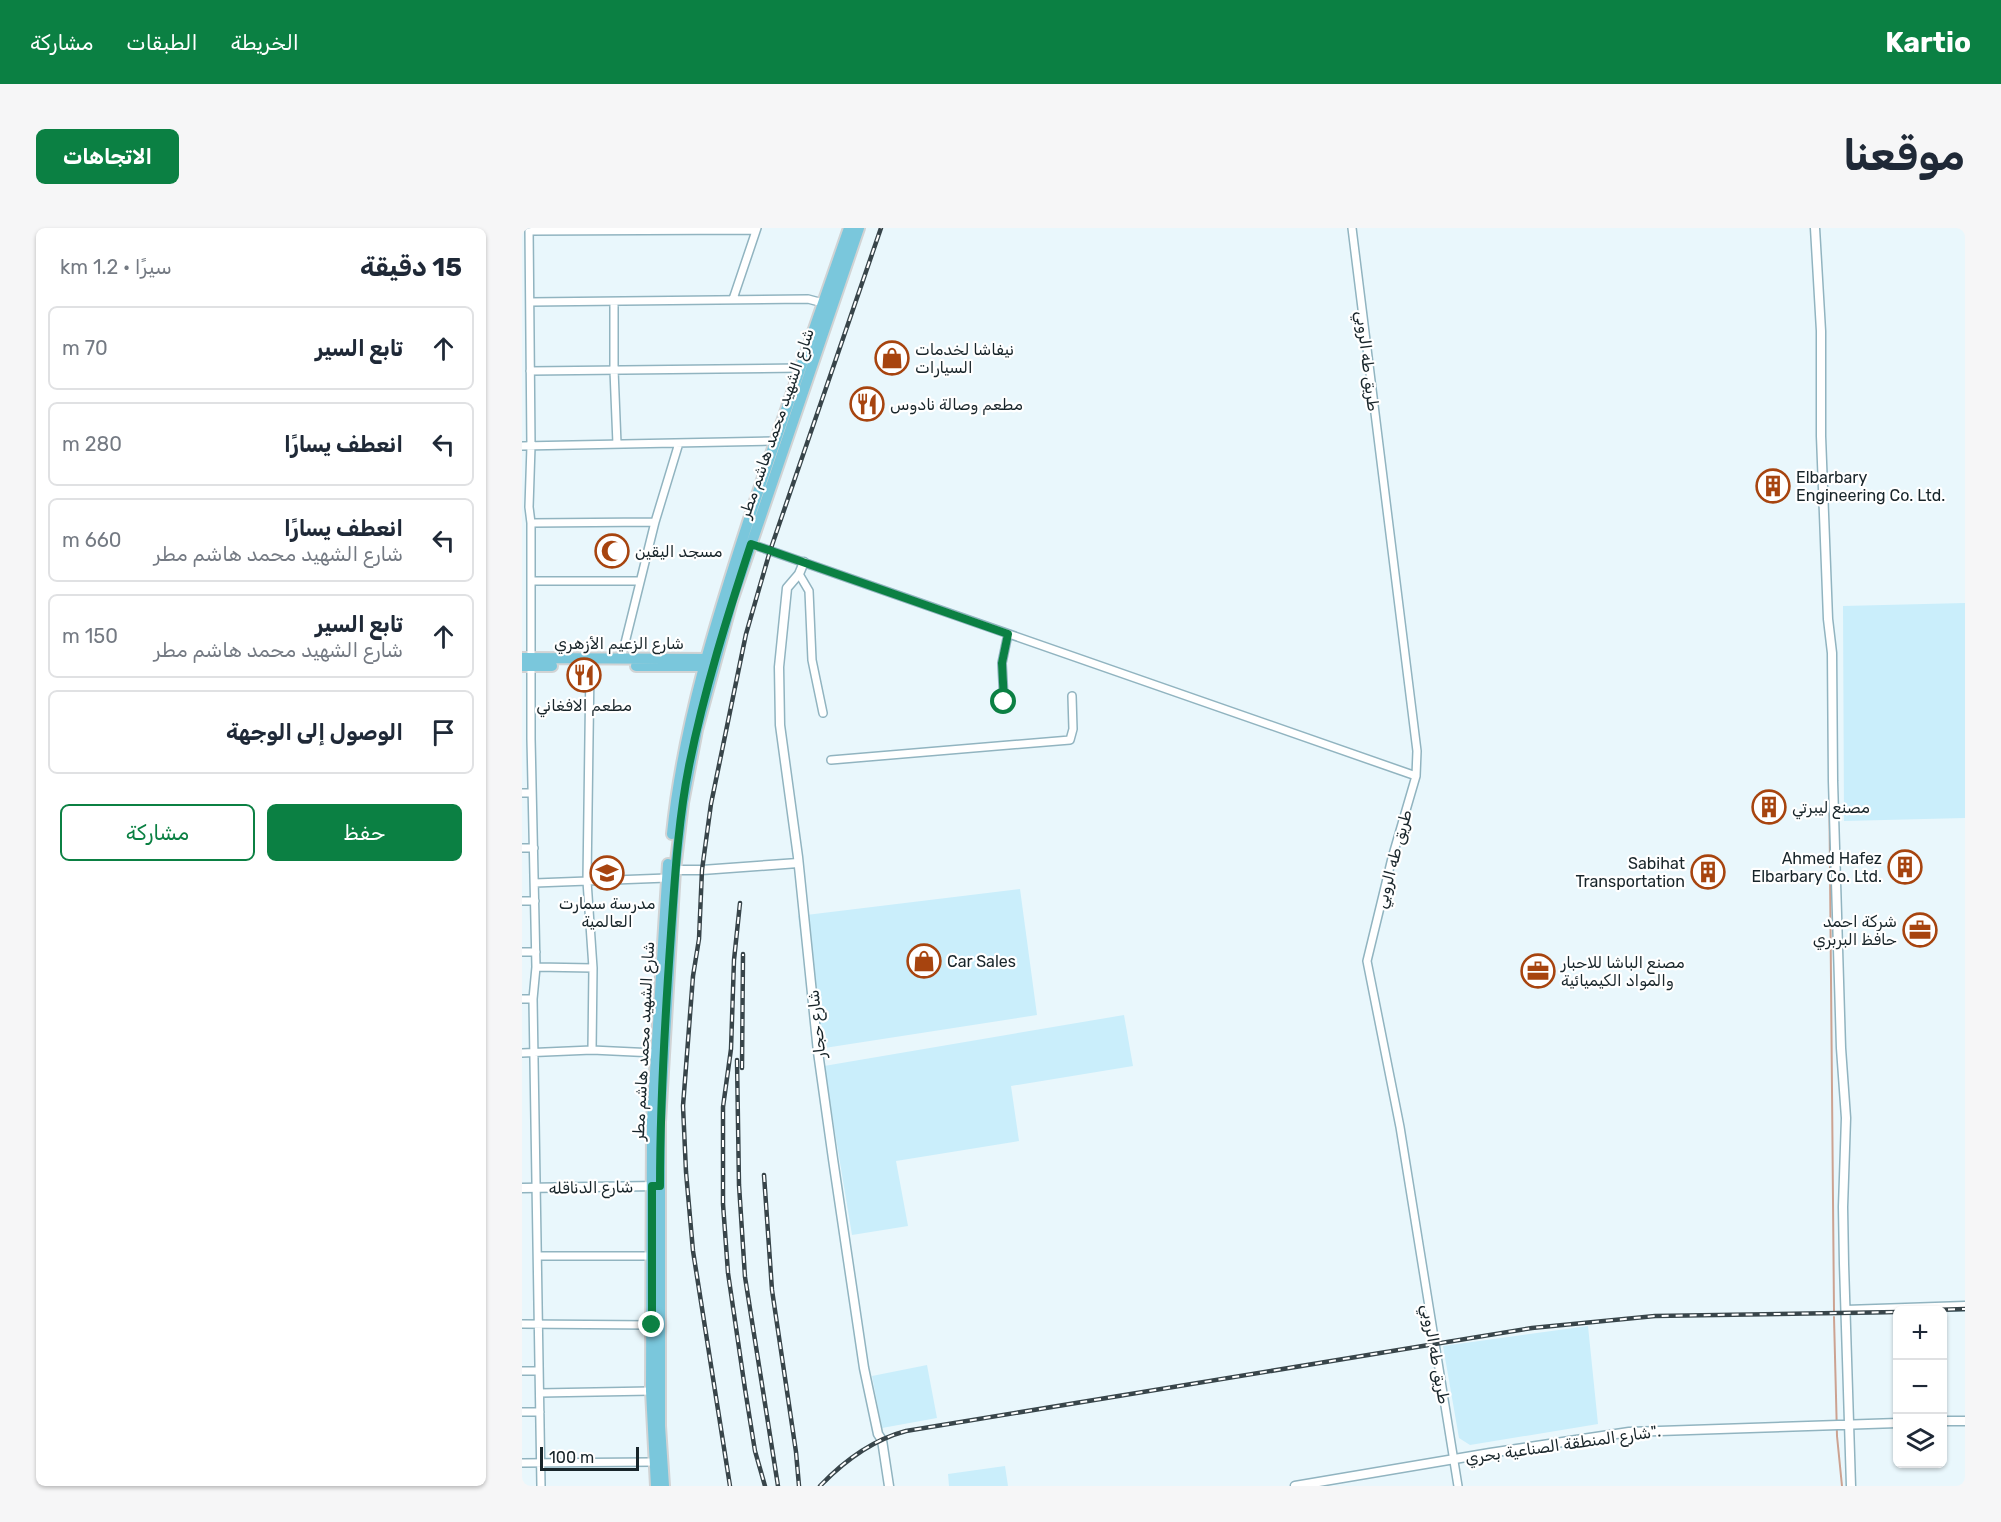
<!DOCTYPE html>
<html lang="ar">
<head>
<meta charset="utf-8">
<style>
  :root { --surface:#fff; --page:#f6f6f7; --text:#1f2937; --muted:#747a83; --line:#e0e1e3; --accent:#0b8043 }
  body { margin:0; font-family:Rubik,Vazirmatn,sans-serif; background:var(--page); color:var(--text); direction:rtl }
  .controls { position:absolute; right:18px; bottom:18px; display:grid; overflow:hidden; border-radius:9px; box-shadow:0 2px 4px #0004 }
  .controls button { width:54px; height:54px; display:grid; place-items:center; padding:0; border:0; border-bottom:2px solid var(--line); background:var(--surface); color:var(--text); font:30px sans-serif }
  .scale { position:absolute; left:18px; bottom:15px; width:99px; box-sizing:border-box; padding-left:6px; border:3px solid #18252a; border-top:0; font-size:16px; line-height:21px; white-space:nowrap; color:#18252a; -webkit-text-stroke:4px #fff; paint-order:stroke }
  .stop { position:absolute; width:18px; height:18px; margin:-14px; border:4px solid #0b8043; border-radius:50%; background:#fff }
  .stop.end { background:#0b8043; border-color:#fff; box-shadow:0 2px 6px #0008 }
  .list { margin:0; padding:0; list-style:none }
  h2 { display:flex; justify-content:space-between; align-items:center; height:78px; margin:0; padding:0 24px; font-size:26px }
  h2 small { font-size:20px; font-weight:400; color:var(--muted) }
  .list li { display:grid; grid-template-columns:39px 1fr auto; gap:18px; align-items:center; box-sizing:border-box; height:84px; margin:0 12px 12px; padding:0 12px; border:2px solid var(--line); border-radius:9px }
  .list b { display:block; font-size:22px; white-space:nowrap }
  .list p { margin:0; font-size:20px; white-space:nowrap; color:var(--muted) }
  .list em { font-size:20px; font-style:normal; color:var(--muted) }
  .actions { display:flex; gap:12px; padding:18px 24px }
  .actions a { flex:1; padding:14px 0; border:2px solid var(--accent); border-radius:9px; text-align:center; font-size:21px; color:var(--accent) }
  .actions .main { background:var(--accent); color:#fff }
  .icon { flex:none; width:33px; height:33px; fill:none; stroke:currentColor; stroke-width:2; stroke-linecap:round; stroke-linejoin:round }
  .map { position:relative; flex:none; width:1443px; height:1258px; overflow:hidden; direction:ltr; border-radius:9px }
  header { display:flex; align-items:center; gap:36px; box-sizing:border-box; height:84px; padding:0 30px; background:var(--accent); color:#fff }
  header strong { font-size:28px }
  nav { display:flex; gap:33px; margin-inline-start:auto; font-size:21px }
  .intro { display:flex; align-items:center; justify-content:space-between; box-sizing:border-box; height:144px; padding:0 36px }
  h1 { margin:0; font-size:42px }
  .button { padding:15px 27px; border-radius:9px; background:var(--accent); color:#fff; font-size:21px; font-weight:700 }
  main { display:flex; gap:36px; padding:0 36px }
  aside { flex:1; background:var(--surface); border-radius:9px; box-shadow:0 2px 4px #0004 }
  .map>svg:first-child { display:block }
  .built { fill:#caeefb }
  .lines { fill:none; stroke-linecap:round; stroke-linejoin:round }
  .stream { stroke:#cca291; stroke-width:2 }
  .minor-casing { stroke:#91b4c0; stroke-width:10 }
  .tertiary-casing { stroke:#91b4c0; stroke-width:11 }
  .primary-casing { stroke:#d1d3d4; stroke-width:14 }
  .minor { stroke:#fff; stroke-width:7 }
  .tertiary { stroke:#fff; stroke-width:8 }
  .primary { stroke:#7ac7dc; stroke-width:10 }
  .rail-casing { stroke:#38454a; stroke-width:4.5 }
  .rail { stroke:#fff; stroke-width:2; stroke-dasharray:7; stroke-linecap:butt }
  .route { stroke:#0b8043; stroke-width:8 }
  .labels { text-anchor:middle; stroke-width:4.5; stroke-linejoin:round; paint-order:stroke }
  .poi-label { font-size:16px; fill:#18252a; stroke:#fff; text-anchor:start }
  .street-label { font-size:16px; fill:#18252a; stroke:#fff }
</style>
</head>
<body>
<header>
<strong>Kartio</strong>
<nav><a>الخريطة</a><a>الطبقات</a><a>مشاركة</a></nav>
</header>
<div class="intro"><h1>موقعنا</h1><a class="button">الاتجاهات</a></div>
<main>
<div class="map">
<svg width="1443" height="1258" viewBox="0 0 1443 1258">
  <rect width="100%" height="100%" fill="#e9f7fc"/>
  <path class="built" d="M1443,375v215l-121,3 -1,-215z
    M498,661l17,126 -219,34 -20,-133z
    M602,787l9,51 -122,20 8,55 -123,20 12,65 -56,9 -28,-169z
    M1066,1098l10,98 -128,21 -11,-7 -16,-92z
    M405,1137l10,53 -55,10 -10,-52z
    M483,1238l3,20h-59l-1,-12z"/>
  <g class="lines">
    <path class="stream" d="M1306,420l6,663
      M1312,1089l3,119 5,50"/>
    <defs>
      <path id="minor" d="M7,0l2,218 -2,61 2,16v216l5,228 -3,32 8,487
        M830,0l65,523 -1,25 -24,82 -25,103 33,166 58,359
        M7,3l227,-1
        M211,71l24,-71
        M8,74l278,-3 15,4
        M92,74v68l3,74
        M8,143l271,-3
        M0,218l253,-5
        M9,295l124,-1
        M229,316l665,232
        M277,346l10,17 3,69 11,53
        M9,353h109
        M99,431l34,-137 24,-79
        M68,438l-3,215 6,87 -1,82
        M482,473l-2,-38 6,-29
        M309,532l239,-20 3,-11 -1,-33
        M0,565h10
        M0,620h12
        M13,655l132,-5
        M0,673h13
        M0,724h14
        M14,739l57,1
        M0,771h11
        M0,825l70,-3 63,3
        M16,1028h114
        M0,1096l130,1
        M0,1143h17
        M18,1165l111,-2
        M0,1184h18
        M0,1235l132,-1"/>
      <path id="tertiary" d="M1293,0l6,103v105l7,183 4,34 1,128 8,267 5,70 -3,89 1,57 7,222
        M282,334l-5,12 -12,14 -8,79 1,58 18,132 20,195 15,107 31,209 14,66 4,6 7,46
        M153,642h27l96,-7
        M0,960l135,-2
        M1324,1082l119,-4
        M1420,1193h23
        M773,1258l195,-33 139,-21 269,-9"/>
      <path id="primary" d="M0,430l190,1
        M0,438h30
        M114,438h69l5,2
        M150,606c11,-109 44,-214 78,-318 32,-96 66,-192 99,-288
        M134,1258l-5,-95 1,-270 16,-257
        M142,1258l-4,-60v-304l15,-252 8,-67 14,-73 35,-129 127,-373"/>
    </defs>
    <use href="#minor" class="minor-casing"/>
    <use href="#tertiary" class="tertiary-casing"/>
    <use href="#primary" class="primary-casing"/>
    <use href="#minor" class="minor"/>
    <use href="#tertiary" class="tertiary"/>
    <use href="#primary" class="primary"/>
    <defs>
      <path id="rail" d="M218,675l-6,57 -3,89 -8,58v97l5,69 17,116 10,62 10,35
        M215,832l2,125 6,92 33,209
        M220,840l1,-114
        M242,947l8,115 24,162 3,34
        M1412,1082l31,-1
        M208,1258l-37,-235 -7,-79 -3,-66 10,-130 6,-37 3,-69 9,-66 35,-170 24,-83 111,-323
        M298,1258c24,-25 52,-46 86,-55l626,-103 123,-12 243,-4"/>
    </defs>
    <use href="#rail" class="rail-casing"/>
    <use href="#rail" class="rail"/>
  </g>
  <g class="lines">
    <path class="route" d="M130,1097v-139h8c0,-84 5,-168 11,-253 4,-56 7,-111 18,-167 15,-75 38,-149 62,-222l257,90 -6,29 2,39"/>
  </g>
  <defs>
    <symbol id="shop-ring" viewBox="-11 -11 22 22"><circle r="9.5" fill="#fff" stroke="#a7440f" stroke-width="1.5"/><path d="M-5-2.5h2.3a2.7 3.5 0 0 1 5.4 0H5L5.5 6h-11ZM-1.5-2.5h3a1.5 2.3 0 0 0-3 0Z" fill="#a7440f"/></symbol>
    <symbol id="restaurant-ring" viewBox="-11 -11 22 22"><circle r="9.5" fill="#fff" stroke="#a7440f" stroke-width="1.5"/><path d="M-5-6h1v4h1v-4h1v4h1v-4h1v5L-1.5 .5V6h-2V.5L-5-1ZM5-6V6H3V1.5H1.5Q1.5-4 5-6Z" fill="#a7440f"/></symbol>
    <symbol id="building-ring" viewBox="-11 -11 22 22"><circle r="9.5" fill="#fff" stroke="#a7440f" stroke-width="1.5"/><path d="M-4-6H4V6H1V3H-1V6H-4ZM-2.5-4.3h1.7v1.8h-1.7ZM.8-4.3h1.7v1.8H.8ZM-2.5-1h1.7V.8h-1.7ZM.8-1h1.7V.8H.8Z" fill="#a7440f"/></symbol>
    <symbol id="mosque-ring" viewBox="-11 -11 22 22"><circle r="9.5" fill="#fff" stroke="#a7440f" stroke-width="1.5"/><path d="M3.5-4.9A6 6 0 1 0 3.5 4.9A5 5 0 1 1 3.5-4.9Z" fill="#a7440f"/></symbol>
    <symbol id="school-ring" viewBox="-11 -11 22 22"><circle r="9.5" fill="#fff" stroke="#a7440f" stroke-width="1.5"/><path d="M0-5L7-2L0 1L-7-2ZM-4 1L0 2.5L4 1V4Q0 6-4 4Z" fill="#a7440f"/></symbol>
    <symbol id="office-ring" viewBox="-11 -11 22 22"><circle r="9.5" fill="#fff" stroke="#a7440f" stroke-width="1.5"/><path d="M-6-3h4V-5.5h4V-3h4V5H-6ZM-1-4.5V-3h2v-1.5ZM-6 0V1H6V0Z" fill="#a7440f"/></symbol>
  </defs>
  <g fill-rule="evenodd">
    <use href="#shop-ring" x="351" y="111" width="38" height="38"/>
    <use href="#restaurant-ring" x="326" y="157" width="38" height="38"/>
    <use href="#building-ring" x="1232" y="239" width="38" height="38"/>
    <use href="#mosque-ring" x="71" y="304" width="38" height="38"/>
    <use href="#restaurant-ring" x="43" y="428" width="38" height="38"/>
    <use href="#building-ring" x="1228" y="560" width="38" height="38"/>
    <use href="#building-ring" x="1364" y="620" width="38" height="38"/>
    <use href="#building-ring" x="1167" y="625" width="38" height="38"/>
    <use href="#school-ring" x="66" y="626" width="38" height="38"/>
    <use href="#office-ring" x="1379" y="683" width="38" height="38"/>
    <use href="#shop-ring" x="383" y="714" width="38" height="38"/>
    <use href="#office-ring" x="997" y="724" width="38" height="38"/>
  </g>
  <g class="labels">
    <g class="poi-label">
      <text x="393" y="127">نيفاشا لخدمات<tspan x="393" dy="18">السيارات</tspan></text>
      <text x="368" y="182">مطعم وصالة نادوس</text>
      <text x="1274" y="255">Elbarbary<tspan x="1274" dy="18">Engineering Co. Ltd.</tspan></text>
      <text x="113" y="329">مسجد اليقين</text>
      <text x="62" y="483" text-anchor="middle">مطعم الافغاني</text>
      <text x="1270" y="585">مصنع ليبرتي</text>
      <text x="1360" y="636" text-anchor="end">Ahmed Hafez<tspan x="1360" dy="18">Elbarbary Co. Ltd.</tspan></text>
      <text x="1163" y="641" text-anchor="end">Sabihat<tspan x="1163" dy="18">Transportation</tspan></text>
      <text x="85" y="681" text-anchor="middle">مدرسة سمارت<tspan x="85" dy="18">العالمية</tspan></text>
      <text x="1375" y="699" text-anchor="end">شركة احمد<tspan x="1375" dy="18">حافظ البربري</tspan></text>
      <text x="425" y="739">Car Sales</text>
      <text x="1039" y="740">مصنع الباشا للاحبار<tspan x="1039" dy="18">والمواد الكيميائية</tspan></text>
    </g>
    <g class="street-label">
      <text transform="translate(846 133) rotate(83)" y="6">طريق طه الروبي</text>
      <text transform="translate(254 195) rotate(-71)" y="6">شارع الشهيد محمد هاشم مطر</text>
      <text x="97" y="421">شارع الزعيم الأزهري</text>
      <text transform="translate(871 631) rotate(-75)" y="6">طريق طه الروبي</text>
      <text transform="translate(294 796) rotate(-96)" y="6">شارع حجار</text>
      <text transform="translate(121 813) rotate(-87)" y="6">شارع الشهيد محمد هاشم مطر</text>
      <text transform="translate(69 959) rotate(-1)" y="6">شارع الدناقله</text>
      <text transform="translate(914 1126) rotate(80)" y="6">طريق طه الروبي</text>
      <text transform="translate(1041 1216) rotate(-8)" y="6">شارع المنطقة الصناعية بحري".</text>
    </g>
  </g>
</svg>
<div class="controls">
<button>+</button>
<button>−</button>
<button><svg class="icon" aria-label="layers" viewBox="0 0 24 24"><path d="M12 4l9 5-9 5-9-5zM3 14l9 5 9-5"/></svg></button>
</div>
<div class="scale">100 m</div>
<div class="stop" style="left:482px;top:474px"></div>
<div class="stop end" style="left:130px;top:1097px"></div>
</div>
<aside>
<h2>15 دقيقة<small>سيرًا · 1.2 km</small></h2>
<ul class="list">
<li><svg class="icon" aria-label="ahead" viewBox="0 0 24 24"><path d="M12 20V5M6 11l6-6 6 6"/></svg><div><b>تابع السير</b></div><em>70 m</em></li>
<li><svg class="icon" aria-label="left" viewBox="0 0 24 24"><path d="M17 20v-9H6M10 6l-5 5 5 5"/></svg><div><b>انعطف يسارًا</b></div><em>280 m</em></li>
<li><svg class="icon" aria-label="left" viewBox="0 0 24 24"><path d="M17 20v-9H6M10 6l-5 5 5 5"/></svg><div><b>انعطف يسارًا</b><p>شارع الشهيد محمد هاشم مطر</p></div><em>660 m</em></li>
<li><svg class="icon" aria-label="ahead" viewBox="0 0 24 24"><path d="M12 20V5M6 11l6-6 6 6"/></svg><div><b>تابع السير</b><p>شارع الشهيد محمد هاشم مطر</p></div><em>150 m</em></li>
<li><svg class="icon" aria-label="arrive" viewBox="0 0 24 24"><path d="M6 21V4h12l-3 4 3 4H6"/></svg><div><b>الوصول إلى الوجهة</b></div></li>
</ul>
<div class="actions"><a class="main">حفظ</a><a>مشاركة</a></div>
</aside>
</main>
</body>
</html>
